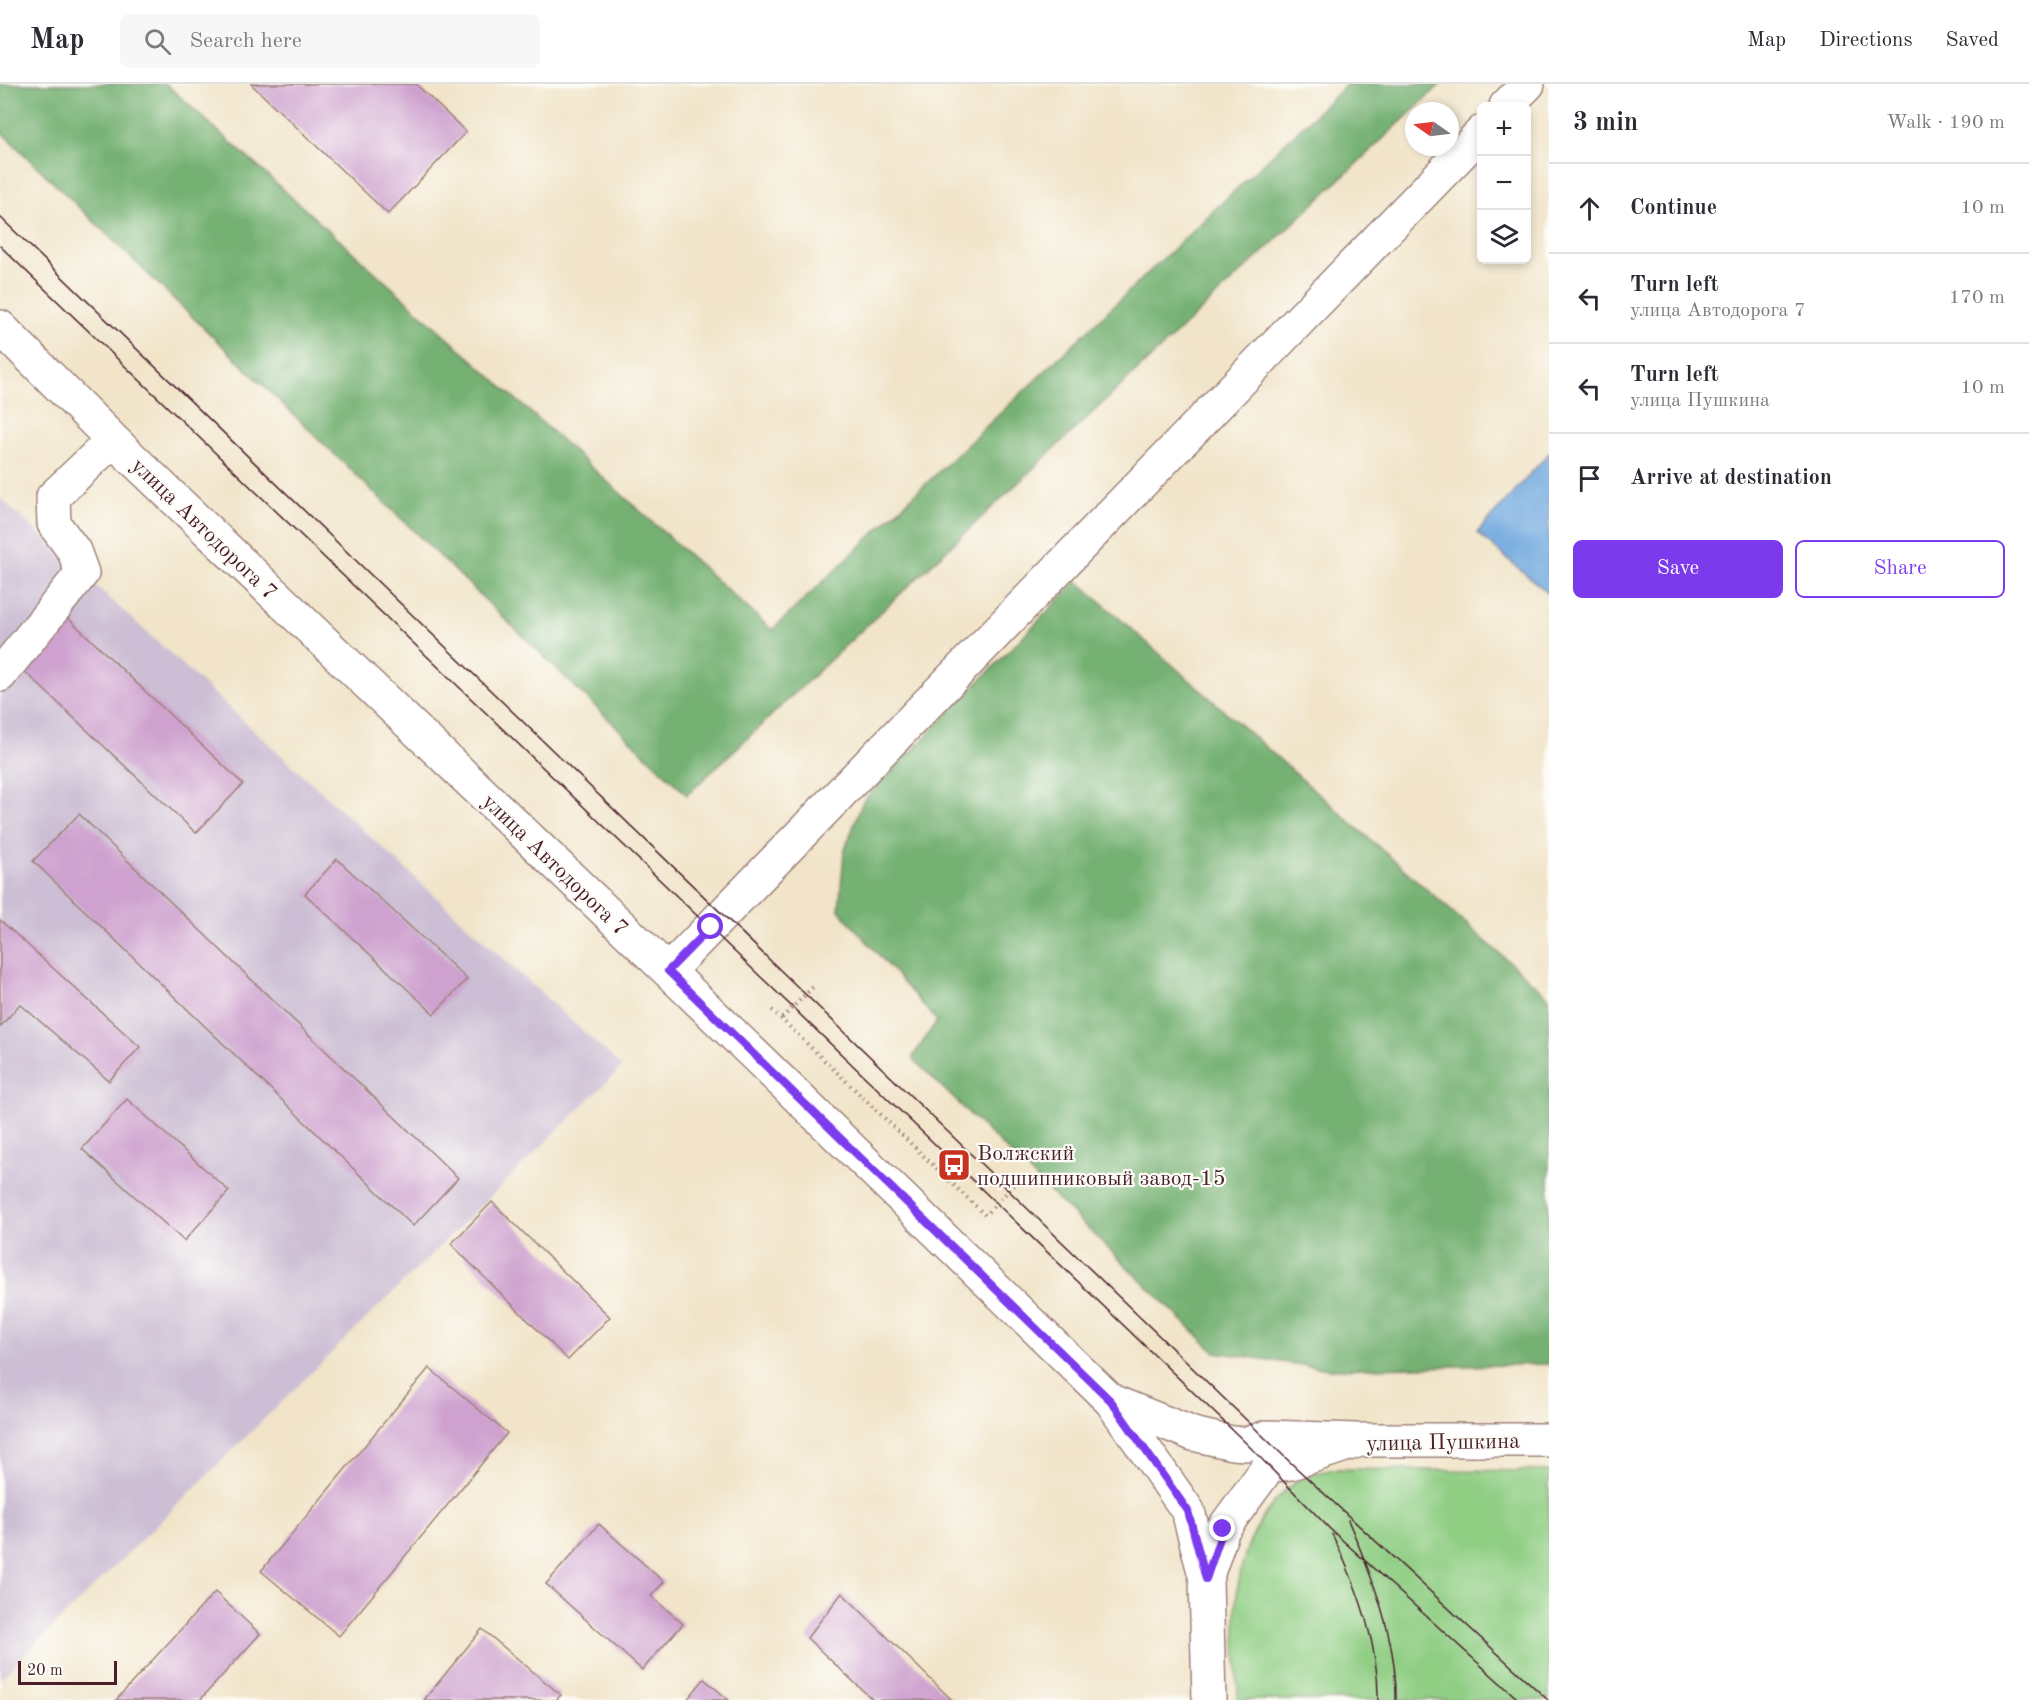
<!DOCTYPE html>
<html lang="en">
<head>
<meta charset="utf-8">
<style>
  :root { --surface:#fff; --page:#f7f7f7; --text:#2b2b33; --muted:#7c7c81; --line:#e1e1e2; --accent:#7c3aed }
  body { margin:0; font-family:"Old Standard TT",serif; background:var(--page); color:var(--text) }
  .controls { position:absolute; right:18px; top:18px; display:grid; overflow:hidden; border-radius:9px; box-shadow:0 3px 9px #0003 }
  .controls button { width:54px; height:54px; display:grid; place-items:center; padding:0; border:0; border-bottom:2px solid var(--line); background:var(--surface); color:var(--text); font:30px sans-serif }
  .compass { position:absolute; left:1405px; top:18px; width:54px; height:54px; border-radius:50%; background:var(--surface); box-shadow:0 3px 9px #0003; rotate:284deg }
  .scale { position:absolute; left:18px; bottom:15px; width:99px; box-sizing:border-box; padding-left:6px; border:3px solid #4a1f2b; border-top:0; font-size:16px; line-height:21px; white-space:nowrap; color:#4a1f2b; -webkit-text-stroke:4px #fdfcf7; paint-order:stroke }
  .stop { position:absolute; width:18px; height:18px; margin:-14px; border:4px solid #7c3aed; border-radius:50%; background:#fff }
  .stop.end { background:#7c3aed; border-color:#fff; box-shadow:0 2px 6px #0008 }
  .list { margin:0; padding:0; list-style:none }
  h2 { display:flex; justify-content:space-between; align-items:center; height:78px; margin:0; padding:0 24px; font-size:26px }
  h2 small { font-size:20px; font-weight:400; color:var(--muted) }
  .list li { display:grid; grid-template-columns:39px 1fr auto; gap:18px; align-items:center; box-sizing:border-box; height:90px; padding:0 24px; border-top:2px solid var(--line) }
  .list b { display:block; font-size:22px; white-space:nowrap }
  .list p { margin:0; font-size:20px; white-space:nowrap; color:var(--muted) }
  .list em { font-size:20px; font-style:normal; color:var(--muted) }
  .actions { display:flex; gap:12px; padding:18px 24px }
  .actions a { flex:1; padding:14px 0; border:2px solid var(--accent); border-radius:9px; text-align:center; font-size:21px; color:var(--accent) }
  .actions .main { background:var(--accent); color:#fff }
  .icon { flex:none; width:33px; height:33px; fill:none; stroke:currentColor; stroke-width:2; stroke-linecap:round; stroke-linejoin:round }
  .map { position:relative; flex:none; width:1549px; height:1616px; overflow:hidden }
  header { display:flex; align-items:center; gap:36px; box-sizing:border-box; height:84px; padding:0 30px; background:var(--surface); border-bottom:2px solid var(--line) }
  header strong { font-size:28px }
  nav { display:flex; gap:33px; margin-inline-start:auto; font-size:21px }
  .search { width:420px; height:54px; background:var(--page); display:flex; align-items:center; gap:15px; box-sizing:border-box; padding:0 21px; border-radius:9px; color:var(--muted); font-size:22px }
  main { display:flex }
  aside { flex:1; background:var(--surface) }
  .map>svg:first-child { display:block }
  .industrial { fill:#ccbed4 }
  .green { fill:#90ce84; stroke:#6d7658; stroke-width:1.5 }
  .forest { fill:#74b172; stroke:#5f684e; stroke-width:1.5 }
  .water { fill:#70a8df; stroke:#5d6485; stroke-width:1.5 }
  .building { fill:#cea1cf }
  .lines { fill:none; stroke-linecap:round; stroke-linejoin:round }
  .minor-casing { stroke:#9e827a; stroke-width:36 }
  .major-casing { stroke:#9e827a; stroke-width:36 }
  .path { stroke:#9e827a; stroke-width:4; stroke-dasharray:1.5 4.5; stroke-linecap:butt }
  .minor { stroke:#fff; stroke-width:33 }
  .major { stroke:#fff; stroke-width:33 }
  .tram { stroke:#4a1f2b; stroke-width:1.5 }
  .route { stroke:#7c3aed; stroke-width:8 }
  .labels { text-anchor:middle; stroke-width:4.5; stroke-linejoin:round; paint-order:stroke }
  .street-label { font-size:22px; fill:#4a1f2b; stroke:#fdfcf7 }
  .poi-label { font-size:22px; fill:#4a1f2b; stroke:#fdfcf7; text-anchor:start }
</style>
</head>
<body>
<header>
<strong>Map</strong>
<div class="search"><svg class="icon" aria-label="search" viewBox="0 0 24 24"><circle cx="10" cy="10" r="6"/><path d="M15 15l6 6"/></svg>Search here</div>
<nav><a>Map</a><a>Directions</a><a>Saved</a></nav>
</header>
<main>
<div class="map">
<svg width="1549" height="1616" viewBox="0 0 1549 1616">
  <rect width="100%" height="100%" fill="#fdfcf7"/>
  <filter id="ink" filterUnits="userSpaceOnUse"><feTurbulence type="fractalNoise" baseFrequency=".0167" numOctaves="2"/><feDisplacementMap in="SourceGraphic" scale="12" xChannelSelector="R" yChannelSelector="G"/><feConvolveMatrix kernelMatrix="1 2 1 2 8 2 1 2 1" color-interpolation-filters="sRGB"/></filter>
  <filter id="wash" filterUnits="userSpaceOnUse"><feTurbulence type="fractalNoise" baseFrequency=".008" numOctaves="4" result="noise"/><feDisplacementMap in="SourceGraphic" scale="24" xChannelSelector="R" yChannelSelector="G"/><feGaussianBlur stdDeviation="1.35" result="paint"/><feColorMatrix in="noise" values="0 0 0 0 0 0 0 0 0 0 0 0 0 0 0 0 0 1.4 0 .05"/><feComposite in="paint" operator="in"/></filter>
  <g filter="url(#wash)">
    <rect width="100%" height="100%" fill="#f1e4c9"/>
    <path class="industrial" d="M0,414l622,569 -622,612z"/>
    <path class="green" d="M1336,1385l213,2v229h-311c-1,-69 -13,-131 30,-190 20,-26 36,-37 68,-41z"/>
    <path class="forest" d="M0,0h166l606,546 575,-546h94l-754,711 -687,-664z
      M1077,497l472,416v367l-220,5 -114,-17 -303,-294 25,-37 -98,-111 5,-58 19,-51z"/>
    <path class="water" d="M1549,369v141l-72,-61z"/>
    <g id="blocks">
      <path class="building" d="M251,0h165l50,48 -78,82z
        M68,534l175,166 -47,49 -175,-165z
        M79,730l379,364 -45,48 -380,-365z
        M337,775l130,120 -33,35 -129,-120z
        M0,836l140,127 -31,34 -89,-77 -20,23z
        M127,1015l102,92 -45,50 -102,-92z
        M492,1118l118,115 -42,43 -117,-116z
        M429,1284l78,65 -168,203 -78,-65z
        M599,1440l65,58 -13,14 32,28 -41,46 -96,-86z
        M215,1508l45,42 -60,66h-84z
        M842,1509l110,107h-79l-66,-62z
        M482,1545l79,66 -5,5h-132z
        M704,1595l25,21h-42z"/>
    </g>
  </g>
  <g filter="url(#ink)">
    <use href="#blocks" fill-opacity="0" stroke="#9e827a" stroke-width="1.5"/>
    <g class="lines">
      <defs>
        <path id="minor" d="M1506,22l22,-22
          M0,243l113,113 555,531 443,430 77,110 18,68
          M0,591l82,-102 -8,-22 -20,-27 -1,-27 60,-57
          M668,887l814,-839
          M1111,1317l82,33 39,9 15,1 20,-7 89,3"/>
        <path id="major" d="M1209,1616l-3,-121 17,-50 46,-63 22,-3 69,-23h189"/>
      </defs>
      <use href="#minor" class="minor-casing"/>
      <use href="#major" class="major-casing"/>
      <path class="path" d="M772,926l213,205 32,-33
        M782,934l33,-33"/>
      <use href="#minor" class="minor"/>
      <use href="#major" class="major"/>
      <path class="tram" d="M0,133l1291,1246 257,237
        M0,162l1247,1198 83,85 189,171
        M1348,1436c24,56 49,119 48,180
        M1332,1450c25,51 47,109 46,166"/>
    </g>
  </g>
  <g class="lines" filter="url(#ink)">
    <path class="route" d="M711,843l-43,44 443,430 77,110 18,68 17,-50"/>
  </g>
  <defs>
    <symbol id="bus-square" viewBox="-11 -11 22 22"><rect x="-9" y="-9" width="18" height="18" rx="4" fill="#c8321e" stroke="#fdfcf7"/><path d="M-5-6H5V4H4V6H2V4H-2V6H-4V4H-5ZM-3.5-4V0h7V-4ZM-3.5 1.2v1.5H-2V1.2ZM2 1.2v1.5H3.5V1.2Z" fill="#fff"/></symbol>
  </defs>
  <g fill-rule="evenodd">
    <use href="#bus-square" x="935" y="1062" width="38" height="38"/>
  </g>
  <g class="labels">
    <g class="street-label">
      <text transform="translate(205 444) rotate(44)" y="8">улица Автодорога 7</text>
      <text transform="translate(556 780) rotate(44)" y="8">улица Автодорога 7</text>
      <text transform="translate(1443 1357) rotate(-1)" y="8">улица Пушкина</text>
    </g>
    <g class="poi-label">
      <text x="977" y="1076">Волжский<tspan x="977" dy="25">подшипниковый завод-15</tspan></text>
    </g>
  </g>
</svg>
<div class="controls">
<button>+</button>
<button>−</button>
<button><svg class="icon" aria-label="layers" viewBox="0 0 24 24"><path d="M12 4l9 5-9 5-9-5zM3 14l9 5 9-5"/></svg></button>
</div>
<svg class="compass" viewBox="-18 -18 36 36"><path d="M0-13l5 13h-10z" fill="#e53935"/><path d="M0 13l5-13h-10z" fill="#7c7c81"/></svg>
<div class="scale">20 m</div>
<div class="stop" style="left:711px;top:843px"></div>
<div class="stop end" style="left:1223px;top:1445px"></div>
</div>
<aside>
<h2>3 min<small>Walk · 190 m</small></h2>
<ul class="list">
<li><svg class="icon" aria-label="ahead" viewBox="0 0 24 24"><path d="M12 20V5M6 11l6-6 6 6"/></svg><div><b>Continue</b></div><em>10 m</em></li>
<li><svg class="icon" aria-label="left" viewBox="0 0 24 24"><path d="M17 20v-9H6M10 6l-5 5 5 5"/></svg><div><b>Turn left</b><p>улица Автодорога 7</p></div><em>170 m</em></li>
<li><svg class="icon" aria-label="left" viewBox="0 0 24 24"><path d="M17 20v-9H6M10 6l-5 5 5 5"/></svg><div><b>Turn left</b><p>улица Пушкина</p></div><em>10 m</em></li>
<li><svg class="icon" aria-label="arrive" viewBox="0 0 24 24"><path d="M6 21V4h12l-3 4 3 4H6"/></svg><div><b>Arrive at destination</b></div></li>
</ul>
<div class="actions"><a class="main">Save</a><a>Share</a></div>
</aside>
</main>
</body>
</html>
